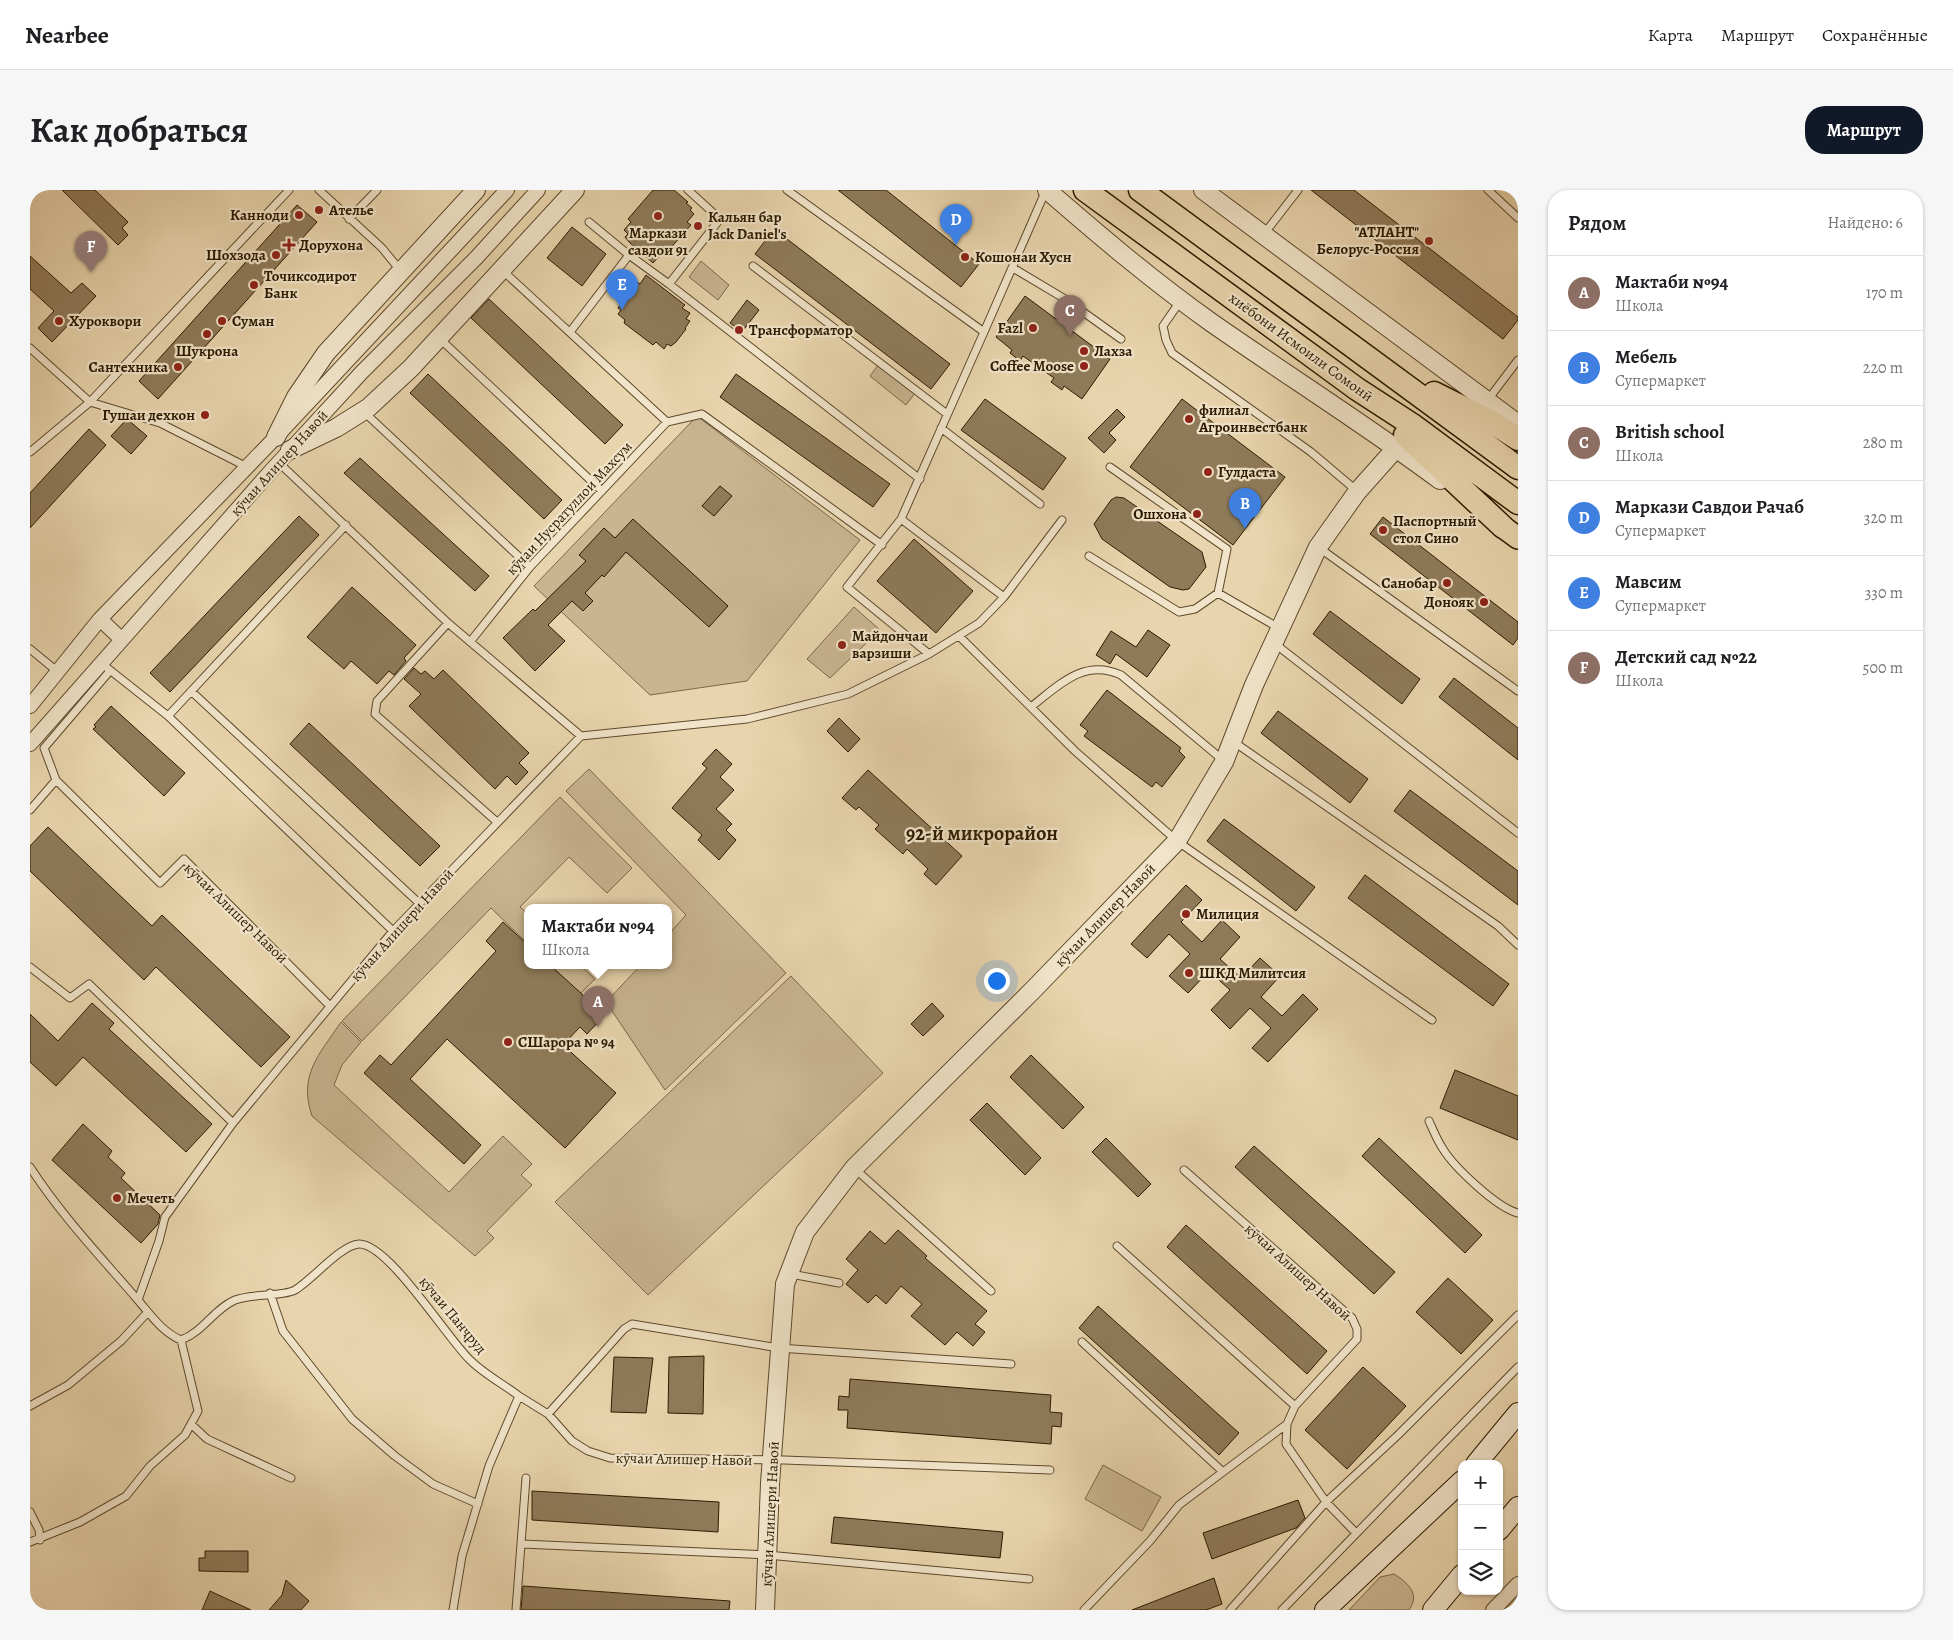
<!DOCTYPE html>
<html lang="ru">
<head>
<meta charset="utf-8">
<style>
  :root { --surface:#fff; --page:#f6f6f6; --text:#202124; --muted:#757577; --line:#e0e0e0; --accent:#111827 }
  body { margin:0; font-family:Alegreya,serif; background:var(--page); color:var(--text) }
  .controls { position:absolute; right:15px; bottom:15px; display:grid; overflow:hidden; border-radius:10px; box-shadow:0 1px 4px #0004 }
  .controls button { width:45px; height:45px; display:grid; place-items:center; padding:0; border:0; border-bottom:1px solid var(--line); background:var(--surface); color:var(--text); font:25px sans-serif }
  .you { position:absolute; left:966px; top:790px; width:18px; height:18px; margin:-12px; border:4px solid #fff; border-radius:50%; background:#1a73e8; box-shadow:0 0 0 8px #1a73e833 }
  .badge { display:grid; place-items:center; width:32px; height:32px; border-radius:50%; background:var(--accent); color:#fff; font-size:16px; font-weight:700 }
  .pin { position:absolute; translate:-50% -41px; filter:drop-shadow(0 1px 2px #0008) }
  .pin::after { content:''; position:absolute; top:26px; width:18px; height:15px; background:inherit; clip-path:polygon(0 0,100% 0,50% 100%) }
  .popup { position:absolute; left:494px; top:714px; width:148px; height:65px; box-sizing:border-box; display:grid; place-content:center; border-radius:10px; background:var(--surface); filter:drop-shadow(0 1px 4px #0005); font-size:16px; white-space:nowrap; color:var(--muted) }
  .popup b { font-size:19px; color:var(--text) }
  .popup::after { content:''; position:absolute; left:50%; top:100%; margin-left:-10px; border:10px solid transparent; border-top-color:var(--surface) }
  .list { margin:0; padding:0; list-style:none }
  h2 { display:flex; justify-content:space-between; align-items:center; height:65px; margin:0; padding:0 20px; font-size:21px }
  h2 small { font-size:16px; font-weight:400; color:var(--muted) }
  .list li { display:grid; grid-template-columns:32px 1fr auto; gap:15px; align-items:center; box-sizing:border-box; height:75px; padding:0 20px; border-top:1px solid var(--line) }
  .list b { display:block; font-size:19px; white-space:nowrap }
  .list p { margin:0; font-size:16px; white-space:nowrap; color:var(--muted) }
  .list em { font-size:16px; font-style:normal; color:var(--muted) }
  .icon { flex:none; width:28px; height:28px; fill:none; stroke:currentColor; stroke-width:2; stroke-linecap:round; stroke-linejoin:round }
  .map { position:relative; flex:none; width:1488px; height:1420px; overflow:hidden; border-radius:20px }
  header { display:flex; align-items:center; gap:30px; box-sizing:border-box; height:70px; padding:0 25px; background:var(--surface); border-bottom:1px solid var(--line) }
  header strong { font-size:24px }
  nav { display:flex; gap:28px; margin-inline-start:auto; font-size:18px }
  .intro { display:flex; align-items:center; justify-content:space-between; box-sizing:border-box; height:120px; padding:0 30px }
  h1 { margin:0; font-size:35px }
  .button { padding:12px 22px; border-radius:20px; background:var(--accent); color:#fff; font-size:18px; font-weight:700 }
  main { display:flex; gap:30px; padding:0 30px }
  aside { flex:1; background:var(--surface); border-radius:20px; box-shadow:0 1px 4px #0004 }
  .map>svg:first-child { display:block }
  .green { fill:#c9b590; stroke:#7b6848 }
  .building { fill:#8f7b5a; stroke:#2d1a00 }
  .lines { fill:none; stroke-linecap:round; stroke-linejoin:round }
  .service-casing { stroke:#5c492b; stroke-width:9 }
  .minor-casing { stroke:#5c492b; stroke-width:16 }
  .tertiary-casing { stroke:#5c492b; stroke-width:20 }
  .secondary-casing { stroke:#2d1a00; stroke-width:22 }
  .primary-casing { stroke:#2d1a00; stroke-width:24 }
  .trunk-casing { stroke:#2d1a00; stroke-width:25 }
  .service { stroke:#f1e4ca; stroke-width:7 }
  .minor { stroke:#f1e4ca; stroke-width:14 }
  .tertiary { stroke:#f1e4ca; stroke-width:18 }
  .secondary { stroke:#f1e4ca; stroke-width:20 }
  .primary { stroke:#e9d5ad; stroke-width:21 }
  .trunk { stroke:#e9d5ad; stroke-width:22 }
  .poi-dot { fill:#8f2418; stroke:#f1e4ca; stroke-width:2 }
  .labels { text-anchor:middle; stroke-width:4.5; stroke-linejoin:round; paint-order:stroke }
  .poi-label { font-size:15px; font-weight:bold; fill:#2d1a00; stroke:#f1e4ca; text-anchor:start }
  .street-label { font-size:15px; fill:#2d1a00; stroke:#f1e4ca }
  .district-label { font-size:20px; font-weight:bold; fill:#2d1a00; stroke:#f1e4ca }
</style>
</head>
<body>
<header>
<strong>Nearbee</strong>
<nav><a>Карта</a><a>Маршрут</a><a>Сохранённые</a></nav>
</header>
<div class="intro"><h1>Как добраться</h1><a class="button">Маршрут</a></div>
<main>
<div class="map">
<svg width="1488" height="1420" viewBox="0 0 1488 1420">
  <rect width="100%" height="100%" fill="#e9d5ad"/>
  <filter id="stains"><feTurbulence type="fractalNoise" baseFrequency=".004" numOctaves="4"/><feColorMatrix values="0 0 0 0 .2 0 0 0 0 .09 0 0 0 0 .02 0 0 0 .5 -.17"/></filter>
  <radialGradient id="worn" r=".72"><stop offset=".6" stop-color="#630" stop-opacity="0"/><stop offset="1" stop-color="#630" stop-opacity=".3"/></radialGradient>
  <path class="green" d="M671,71l28,24 -11,15 -29,-23z
    M852,170l36,29 -12,16 -36,-29z
    M667,226l163,124 -113,141 -97,14 -116,-109z
    M824,417l26,23 -50,48 -23,-19z
    M559,579l197,204 -121,117 -59,-88 34,-36h28v-31l18,-20 -120,-124z
    M530,607l72,71 -25,25 -38,-36 -49,50 8,7v30l-37,-36 -129,133 -20,-20z
    M521,776h30l14,13 -15,15z
    M761,786l92,97 -235,222 -93,-93z
    M311,832l20,20 -19,23 -8,20 115,107 54,-56 29,28 -11,11 11,10 -45,46 7,7 -19,18 -163,-140c-14,-41 7,-61 29,-94z
    M1073,1275l58,32 -19,34 -57,-32z
    M1364,1384c13,8 27,20 15,36h-60l31,-33z
    M1488,1405v12l-3,3h-11z"/>
  <path class="building" d="M32,0h33l33,32 -6,6 6,7 -10,10z
    M623,0h21l14,12 -2,1 6,5 -2,2 4,4 -7,8 4,3 -25,28 -2,-2 -11,12 -23,-20 -5,-6 3,-3 -4,-4 7,-8 -3,-3z
    M808,0h48l93,74 -18,23z
    M1281,0h43l164,127v3l-15,19z
    M267,15l20,17 -159,177 -19,-18z
    M542,37l34,27 -24,32 -35,-28z
    M744,39l176,135 -19,25 -176,-135z
    M0,66l41,37 11,-10 14,13 -44,46 -14,-14 16,-17 -24,-22z
    M616,85l39,30 -3,3 8,5 -4,6 4,2 -5,7 1,1 -10,13 -5,4 -4,-2 -3,5 -8,-7 -3,3 -29,-22 1,-3 -7,-6 3,-4 -3,-2 5,-7 -1,-1 10,-13 1,1 4,-6 3,2z
    M995,106l85,63 -28,40 -18,-13 -2,4 -11,-8 3,-4 -31,-22 -3,5 -10,-8 2,-3 -16,-13z
    M459,109l134,126 -18,19 -134,-126z
    M717,110l12,10 -17,22 -12,-9z
    M398,184l134,126 -18,19 -134,-126z
    M706,184l154,110 -17,23 -153,-110z
    M955,209l81,59 -23,32 -82,-60z
    M1152,209l103,78 -52,68 -103,-78z
    M1087,219l8,8 -16,16 7,7 -12,13 -16,-15z
    M97,229l20,17 -16,18 -20,-18z
    M59,239l17,16 -76,83v-35z
    M330,268l129,118 -14,15 -131,-118z
    M690,296l12,10 -18,20 -12,-10z
    M1086,307l8,1 78,54 4,15 -17,22 -6,1 -13,-3 -68,-48 -8,-15 17,-24z
    M269,326l20,19 -149,157 -20,-19z
    M1353,327l135,105v16l-5,7 -143,-111z
    M603,329l95,87 -19,21 -83,-75 -22,25 -2,-2 -17,18 8,8 -10,10 -11,-10 -24,24 17,16 -30,30 -32,-33 30,-29 2,2 51,-50 -7,-6 25,-27 11,10z
    M884,349l59,52 -37,42 -59,-52z
    M322,397l64,58 -12,13 2,3 -12,14 -5,-4 -12,13 -26,-23 -7,8 -37,-32z
    M1300,421l90,68 -18,25 -89,-70z
    M1118,440l22,15 -23,32 -31,-23 -6,10 -14,-9 15,-24 25,16z
    M384,478l7,6 4,-3 9,8 9,-9 86,83 -10,10 9,9 -12,13 -9,-9 -12,13 -86,-83 12,-12 -17,-15z
    M1424,488l64,50v32l-79,-63z
    M1077,500l74,58 -2,3 6,6 -23,30 -6,-5 -4,5 -68,-51 4,-5 -8,-6z
    M81,516l74,67 -21,23 -71,-67 3,-2 -2,-2z
    M1248,521l90,68 -18,24 -89,-70z
    M809,528l21,21 -12,13 -21,-21z
    M279,533l131,123 -20,20 -130,-122z
    M686,559l16,15 -12,13 14,13 -18,19 16,15 -6,6 10,10 -17,20 -21,-20 4,-5 -30,-27 35,-40 -5,-4z
    M838,580l94,86 -26,29 -12,-11 4,-5 -21,-20 -4,5 -28,-25 4,-4 -20,-18 -3,3 -14,-12z
    M1380,600l108,81v34l-124,-94z
    M1194,629l91,68 -19,24 -89,-70z
    M18,637l104,99 10,-11 128,122 -29,30 -105,-100 -12,13 -114,-109v-25z
    M1335,685l144,109 -16,22 -145,-108z
    M1156,695l16,15 -21,22 21,20 20,-22 18,17 -20,22 21,19 19,-20 20,18 -19,21 21,19 21,-22 15,15 -50,53 -16,-14 19,-20 -21,-20 -20,21 -19,-19 19,-20 -21,-19 -21,22 -19,-17 21,-22 -21,-20 -22,24 -16,-14z
    M473,732l25,23v21h23l54,49 -18,19 -7,-7 -17,18 53,48 -51,55 -118,-109 -37,40 71,66 -17,19 -100,-91 16,-18 11,10 105,-114 -10,-10z
    M62,813l22,20 -5,6 103,95 -26,28 -103,-95 -27,29 -26,-24v-48l28,27z
    M902,813l12,13 -21,20 -12,-12z
    M1001,865l53,52 -21,22 -53,-52z
    M1425,880l63,26v44l-78,-32z
    M957,913l54,55 -16,17 -55,-55z
    M53,934l29,27 -4,6 17,16 -4,5 39,37 -2,9 -17,19 -89,-83z
    M1076,948l45,46 -13,13 -46,-45z
    M1349,948l103,97 -17,18 -103,-97z
    M1224,956l141,126 -21,22 -139,-127z
    M1156,1035l141,126 -20,23 -140,-127z
    M868,1040l29,26 -2,2 62,53 -12,13 10,8 -12,14 -16,-14 -12,13 -34,-29 11,-12 -21,-18 -15,18 -10,-9 -8,8 -22,-19 12,-14 -12,-11 24,-28 15,13z
    M1418,1088l45,42 -32,34 -45,-42z
    M1068,1116l141,127 -20,22 -140,-127z
    M674,1166l-1,58 -35,-1 1,-56z
    M584,1167l39,1 -7,55 -35,-1z
    M1333,1177l43,39 -59,63 -42,-39z
    M820,1189l201,16 -1,17 12,1 -1,14 -9,-1 -1,18 -204,-16 1,-18h-10l1,-14 10,1z
    M502,1301l187,11 -1,30 -186,-12z
    M1268,1310l7,18 -9,10 -84,31 -9,-26z
    M804,1327l169,15 -3,26 -169,-15z
    M175,1361h43v21l-49,-1v-13h6z
    M1184,1388l8,26 -16,6h-74z
    M256,1390l23,21 -8,9h-32l13,-15z
    M493,1396l207,15 -1,9h-208z
    M180,1401l41,19h-49z"/>
  <g class="lines">
    <defs>
      <path id="service" d="M289,0l63,58 18,22
        M757,0l197,142 62,-142
        M1458,0l30,28
        M319,29l28,-29
        M1234,44l34,-44
        M599,65l40,29 51,-65 -32,-29
        M723,76l194,148
        M983,78l52,31 56,40
        M472,80l165,152
        M639,94l251,195
        M1151,110l-18,26 3,14 6,13 139,99 46,39
        M540,142l59,-77 -40,-33
        M954,142l-83,187 103,78
        M409,148l163,153
        M0,158l60,54 -60,50
        M1457,211l31,-41
        M60,212l199,-212
        M60,212l70,21 87,44
        M334,222l166,155
        M911,238l99,76
        M248,272l170,161 133,113 166,-17 101,-25 81,-40 50,-31 25,-26 58,-77
        M1080,277l117,82 -9,44 61,35
        M871,329l-54,68 82,67
        M1288,357l200,144
        M1059,366l90,56 16,-3 23,-16
        M418,433l-71,78 -2,13 122,108
        M930,447l115,114 102,90 255,179
        M440,452l60,-75 137,-145 35,-8 180,131
        M1244,453l244,190
        M0,459l28,23
        M71,473l67,53 225,215
        M161,501l228,212
        M1001,517c28,-22 53,-49 90,-32l103,86
        M138,526l178,-191
        M1204,552l264,184 20,19
        M26,590l104,103 24,-24 146,147
        M0,620l26,-30 -12,-32 65,-76
        M0,777l40,31 19,-14 144,139
        M1399,931c4,9 8,19 14,28 11,18 54,59 75,64
        M0,977c31,48 70,89 107,132 13,15 25,33 44,41 22,-8 33,-31 54,-40 18,-7 47,-3 60,-10 17,-10 46,-45 64,-46 29,-1 88,94 111,116 14,14 33,24 49,36l-30,70 -27,90 -9,54
        M824,978l137,123
        M1087,1056l178,160 62,-67v-10l-5,-11 -168,-148
        M761,1084l48,9
        M240,1103l13,38 69,88 43,37 38,28 45,20
        M108,1110l21,-59 6,-24 68,-94 160,-192 188,-195
        M1052,1152l140,129
        M489,1206l29,18 24,27 16,10 22,7 174,2 266,10
        M0,1216l38,-21 53,-44 26,-28
        M1265,1216l-8,18 -1,20 40,58 30,31
        M518,1224l76,-85 8,-5 147,24 232,16
        M161,1234l16,15 84,39
        M0,1322l9,18 1,10
        M0,1352l50,-20 46,-26 24,-30 35,-31 13,-24 -17,-71
        M492,1354l245,11 262,24
        M486,1420l10,-132
        M1054,1420l66,-69 29,-36 108,-81
        M1200,1420l96,-108 72,-67 120,-120
        M1252,1420l236,-243"/>
      <path id="minor" d="M70,429l21,20
        M0,516l70,-87 176,-182 231,-247
        M0,554l240,-272 92,-100 115,-115 61,-67
        M1463,1420l25,-26"/>
      <path id="tertiary" d="M1017,0c53,46 107,92 165,133 76,53 154,102 228,157
        M1173,0l315,234
        M246,247l20,-40 30,-44 150,-163
        M260,260l46,-22 32,-20 43,-40 164,-178
        M735,1420l5,-127 15,-199 20,-52 49,-64 178,-177 145,-150 47,-79 30,-77 64,-138 39,-55 40,-45"/>
      <path id="secondary" d="M1446,1274l42,-51
        M1469,1340l19,-23
        M1295,1420l137,-129
        M1403,1420l29,-35"/>
      <path id="primary" d="M1473,337l15,11"/>
      <path id="trunk" d="M1055,0l272,199 57,37 104,77
        M1110,0l378,278
        M1404,203l58,29 26,17
        M1375,245l98,92"/>
    </defs>
    <use href="#service" class="service-casing"/>
    <use href="#minor" class="minor-casing"/>
    <use href="#tertiary" class="tertiary-casing"/>
    <use href="#secondary" class="secondary-casing"/>
    <use href="#primary" class="primary-casing"/>
    <use href="#trunk" class="trunk-casing"/>
    <use href="#service" class="service"/>
    <use href="#minor" class="minor"/>
    <use href="#tertiary" class="tertiary"/>
    <use href="#secondary" class="secondary"/>
    <use href="#primary" class="primary"/>
    <use href="#trunk" class="trunk"/>
  </g>
  <g class="poi-dot">
    <circle cx="289" cy="20" r="5"/>
    <circle cx="269" cy="25" r="5"/>
    <circle cx="628" cy="26" r="5"/>
    <circle cx="668" cy="36" r="5"/>
    <circle cx="1399" cy="51" r="5"/>
    <path d="M256.5 47.5h5v5h5v5h-5v5h-5v-5h-5v-5h5z"/>
    <circle cx="246" cy="65" r="5"/>
    <circle cx="935" cy="67" r="5"/>
    <circle cx="224" cy="95" r="5"/>
    <circle cx="29" cy="131" r="5"/>
    <circle cx="192" cy="131" r="5"/>
    <circle cx="1003" cy="138" r="5"/>
    <circle cx="709" cy="140" r="5"/>
    <circle cx="177" cy="144" r="5"/>
    <circle cx="1054" cy="161" r="5"/>
    <circle cx="1054" cy="176" r="5"/>
    <circle cx="148" cy="177" r="5"/>
    <circle cx="175" cy="225" r="5"/>
    <circle cx="1159" cy="229" r="5"/>
    <circle cx="1178" cy="282" r="5"/>
    <circle cx="1167" cy="324" r="5"/>
    <circle cx="1353" cy="340" r="5"/>
    <circle cx="1417" cy="393" r="5"/>
    <circle cx="1454" cy="412" r="5"/>
    <circle cx="812" cy="455" r="5"/>
    <circle cx="1156" cy="724" r="5"/>
    <circle cx="1159" cy="783" r="5"/>
    <circle cx="478" cy="852" r="5"/>
    <circle cx="87" cy="1008" r="5"/>
  </g>
  <g class="labels">
    <g class="poi-label">
      <text x="299" y="25">Ателье</text>
      <text x="259" y="30" text-anchor="end">Канноди</text>
      <text x="678" y="32">Кальян бар<tspan x="678" dy="17">Jack Daniel's</tspan></text>
      <text x="1389" y="47" text-anchor="end">"АТЛАНТ"<tspan x="1389" dy="17">Белорус-Россия</tspan></text>
      <text x="628" y="48" text-anchor="middle">Маркази<tspan x="628" dy="17">савдои 91</tspan></text>
      <text x="269" y="60">Дорухона</text>
      <text x="236" y="70" text-anchor="end">Шохзода</text>
      <text x="945" y="72">Кошонаи Хусн</text>
      <text x="234" y="91">Точиксодирот<tspan x="234" dy="17">Банк</tspan></text>
      <text x="39" y="136">Хуроквори</text>
      <text x="202" y="136">Суман</text>
      <text x="993" y="143" text-anchor="end">Fazl</text>
      <text x="719" y="145">Трансформатор</text>
      <text x="177" y="166" text-anchor="middle">Шукрона</text>
      <text x="1064" y="166">Лахза</text>
      <text x="1044" y="181" text-anchor="end">Coffee Moose</text>
      <text x="138" y="182" text-anchor="end">Сантехника</text>
      <text x="1169" y="225">филиал<tspan x="1169" dy="17">Агроинвестбанк</tspan></text>
      <text x="165" y="230" text-anchor="end">Гушаи дехкон</text>
      <text x="1188" y="287">Гулдаста</text>
      <text x="1157" y="329" text-anchor="end">Ошхона</text>
      <text x="1363" y="336">Паспортный<tspan x="1363" dy="17">стол Сино</tspan></text>
      <text x="1407" y="398" text-anchor="end">Санобар</text>
      <text x="1444" y="417" text-anchor="end">Донояк</text>
      <text x="822" y="451">Майдончаи<tspan x="822" dy="17">варзиши</tspan></text>
      <text x="1166" y="729">Милиция</text>
      <text x="1169" y="788">ШКД Милитсия</text>
      <text x="488" y="857">СШарора № 94</text>
      <text x="97" y="1013">Мечеть</text>
    </g>
    <g class="street-label">
      <text transform="translate(1271 157) rotate(36)" y="5">хиёбони Исмоили Сомонӣ</text>
      <text transform="translate(249 273) rotate(-48)" y="5">кӯчаи Алишер Навоӣ</text>
      <text transform="translate(539 318) rotate(-47)" y="5">кӯчаи Нусратуллои Махсум</text>
      <text transform="translate(206 723) rotate(44)" y="5">кӯчаи Алишер Навоӣ</text>
      <text transform="translate(1075 725) rotate(-46)" y="5">кӯчаи Алишер Навоӣ</text>
      <text transform="translate(372 735) rotate(-48)" y="5">кӯчаи Алишери Навоӣ</text>
      <text transform="translate(1268 1082) rotate(42)" y="5">кӯчаи Алишер Навоӣ</text>
      <text transform="translate(423 1125) rotate(50)" y="5">кӯчаи Панҷруд</text>
      <text transform="translate(654 1269) rotate(1)" y="5">кӯчаи Алишер Навоӣ</text>
      <text transform="translate(740 1324) rotate(-87)" y="5">кӯчаи Алишери Навоӣ</text>
    </g>
    <g class="district-label">
      <text x="952" y="650">92-й микрорайон</text>
    </g>
  </g>
  <rect width="100%" height="100%" filter="url(#stains)"/>
  <rect width="100%" height="100%" fill="url(#worn)"/>
</svg>
<div class="controls">
<button>+</button>
<button>−</button>
<button><svg class="icon" aria-label="layers" viewBox="0 0 24 24"><path d="M12 4l9 5-9 5-9-5zM3 14l9 5 9-5"/></svg></button>
</div>
<div class="you"></div>
<div class="pin badge" style="left:568px;top:837px;background:#8d6e63">A</div>
<div class="popup"><b>Мактаби №94</b>Школа</div>
<div class="pin badge" style="left:1215px;top:339px;background:#3f7fe0">B</div>
<div class="pin badge" style="left:1040px;top:146px;background:#8d6e63">C</div>
<div class="pin badge" style="left:926px;top:55px;background:#3f7fe0">D</div>
<div class="pin badge" style="left:592px;top:120px;background:#3f7fe0">E</div>
<div class="pin badge" style="left:61px;top:82px;background:#8d6e63">F</div>
</div>
<aside>
<h2>Рядом<small>Найдено: 6</small></h2>
<ul class="list">
<li><span class="badge" style="background:#8d6e63">A</span><div><b>Мактаби №94</b><p>Школа</p></div><em>170 m</em></li>
<li><span class="badge" style="background:#3f7fe0">B</span><div><b>Мебель</b><p>Супермаркет</p></div><em>220 m</em></li>
<li><span class="badge" style="background:#8d6e63">C</span><div><b>British school</b><p>Школа</p></div><em>280 m</em></li>
<li><span class="badge" style="background:#3f7fe0">D</span><div><b>Маркази Савдои Рачаб</b><p>Супермаркет</p></div><em>320 m</em></li>
<li><span class="badge" style="background:#3f7fe0">E</span><div><b>Мавсим</b><p>Супермаркет</p></div><em>330 m</em></li>
<li><span class="badge" style="background:#8d6e63">F</span><div><b>Детский сад №22</b><p>Школа</p></div><em>500 m</em></li>
</ul>
</aside>
</main>
</body>
</html>
